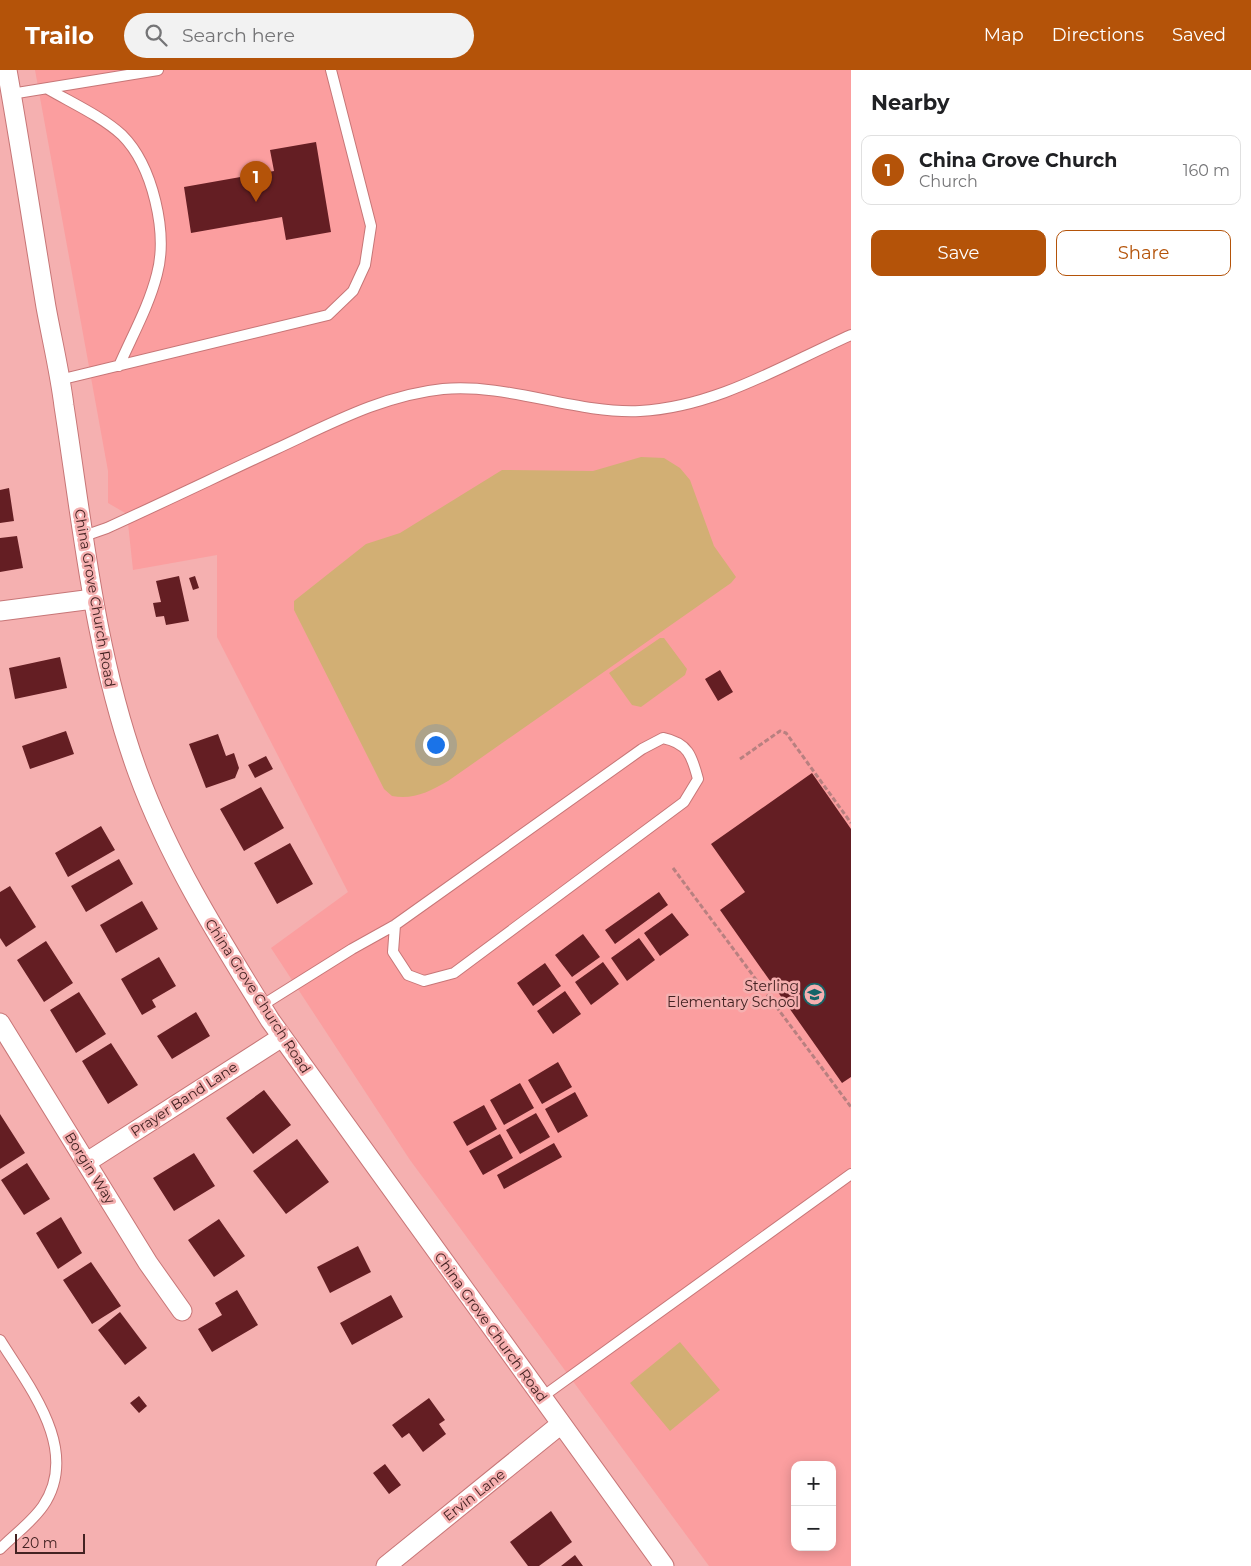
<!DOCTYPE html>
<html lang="en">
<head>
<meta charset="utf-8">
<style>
  :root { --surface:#fff; --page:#f2f2f2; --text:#202124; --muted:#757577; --line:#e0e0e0; --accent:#b45309 }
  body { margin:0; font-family:Montserrat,sans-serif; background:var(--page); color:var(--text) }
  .controls { position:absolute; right:15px; bottom:15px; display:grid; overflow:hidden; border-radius:10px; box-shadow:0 2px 12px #0003 }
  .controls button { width:45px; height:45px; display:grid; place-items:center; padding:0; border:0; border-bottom:1px solid var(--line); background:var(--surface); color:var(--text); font:25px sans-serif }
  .scale { position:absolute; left:15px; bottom:12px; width:70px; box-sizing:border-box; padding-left:5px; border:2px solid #432222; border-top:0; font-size:14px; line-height:18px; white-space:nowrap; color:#432222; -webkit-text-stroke:4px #f5b0b0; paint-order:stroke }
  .you { position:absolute; left:435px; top:674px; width:18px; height:18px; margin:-12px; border:4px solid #fff; border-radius:50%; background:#1a73e8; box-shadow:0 0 0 8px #1a73e833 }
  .badge { display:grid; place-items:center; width:32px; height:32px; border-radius:50%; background:var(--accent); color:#fff; font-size:16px; font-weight:700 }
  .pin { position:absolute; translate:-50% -41px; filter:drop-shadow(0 1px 2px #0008) }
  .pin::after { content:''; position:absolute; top:26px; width:18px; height:15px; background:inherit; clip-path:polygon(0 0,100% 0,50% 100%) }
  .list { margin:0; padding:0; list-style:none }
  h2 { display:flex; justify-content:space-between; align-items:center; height:65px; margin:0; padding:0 20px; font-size:21px }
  h2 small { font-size:16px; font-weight:400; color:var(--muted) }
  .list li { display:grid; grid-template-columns:32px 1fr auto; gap:15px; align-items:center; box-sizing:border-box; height:70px; margin:0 10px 10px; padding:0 10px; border:1px solid var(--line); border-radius:10px }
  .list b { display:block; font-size:19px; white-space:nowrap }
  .list p { margin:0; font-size:16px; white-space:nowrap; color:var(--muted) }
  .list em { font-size:16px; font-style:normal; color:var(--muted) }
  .actions { display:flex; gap:10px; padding:15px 20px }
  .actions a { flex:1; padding:11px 0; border:1px solid var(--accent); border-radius:10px; text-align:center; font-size:18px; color:var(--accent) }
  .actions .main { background:var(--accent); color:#fff }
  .icon { flex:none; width:28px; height:28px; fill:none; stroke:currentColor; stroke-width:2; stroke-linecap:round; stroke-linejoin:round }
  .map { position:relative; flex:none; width:851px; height:1496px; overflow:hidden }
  header { display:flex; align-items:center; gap:30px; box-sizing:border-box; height:70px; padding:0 25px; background:var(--accent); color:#fff }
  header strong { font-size:24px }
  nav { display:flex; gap:28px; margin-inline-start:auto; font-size:18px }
  .search { width:350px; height:45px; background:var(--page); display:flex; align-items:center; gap:12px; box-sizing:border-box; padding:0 18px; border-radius:28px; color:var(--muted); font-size:19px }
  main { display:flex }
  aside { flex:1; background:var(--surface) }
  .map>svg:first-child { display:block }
  .built { fill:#fb9e9f; fill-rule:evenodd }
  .green { fill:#d2af74 }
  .building { fill:#641e23 }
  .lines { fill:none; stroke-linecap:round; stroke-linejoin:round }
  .lane-casing { stroke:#c77677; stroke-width:12 }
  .street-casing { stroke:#c77677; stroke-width:21 }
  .path { stroke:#b88080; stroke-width:3; stroke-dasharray:5 2.5; stroke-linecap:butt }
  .lane { stroke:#fff; stroke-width:10 }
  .street { stroke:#fff; stroke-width:19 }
  .labels { text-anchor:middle; stroke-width:5; stroke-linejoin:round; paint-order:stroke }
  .street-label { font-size:14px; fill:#432222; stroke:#f5b0b0 }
  .poi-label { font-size:14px; fill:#432222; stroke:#f5b0b0; text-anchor:end }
</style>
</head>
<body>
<header>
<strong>Trailo</strong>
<div class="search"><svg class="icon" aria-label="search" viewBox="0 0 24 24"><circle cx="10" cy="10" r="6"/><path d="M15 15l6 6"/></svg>Search here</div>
<nav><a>Map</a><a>Directions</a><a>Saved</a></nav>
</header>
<main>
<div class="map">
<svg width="851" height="1496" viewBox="0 0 851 1496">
  <rect width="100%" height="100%" fill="#f5b0b0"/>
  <path class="built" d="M35,0h816v1496h-142l-299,-406 -139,-212 77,-56 -131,-255v-82l-84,15 -6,-56 -19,-11v-32zM795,1395h37v82h-37z"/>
  <path class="green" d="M641,387l23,1 16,10 10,12 24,66 22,31 -5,6 -283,198c-19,11 -35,19 -56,15l-8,-7 -90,-179v-9l72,-57 34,-11 102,-63 91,1z
    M660,568h4l23,31 -2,6 -44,32 -9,-2 -23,-32z
    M680,1272l40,48 -50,41 -40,-48z"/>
  <path class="building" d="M316,72l15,90 -45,8 -4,-23 -91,16 -7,-46 90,-16 -4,-21z
    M9,418l5,33 -14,2v-33z
    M17,466l6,32 -23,4v-34z
    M179,506l10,45 -23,4 -2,-9 -8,1 -3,-14 8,-1 -5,-21z
    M195,506l4,12 -6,2 -4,-12z
    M60,587l7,31 -52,11 -6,-31z
    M720,600l13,22 -15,9 -13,-22z
    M66,661l8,23 -44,15 -8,-23z
    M218,664l8,22 8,-3 5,15 -4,10 -29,10 -17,-44z
    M266,686l7,13 -18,9 -7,-13z
    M812,703l39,56v248l-9,6 -122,-173 25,-18 -34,-48z
    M261,717l23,41 -40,23 -24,-42z
    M101,756l14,24 -47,27 -13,-24z
    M290,773l23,41 -36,20 -23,-41z
    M119,789l14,25 -47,28 -15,-26z
    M10,816l26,41 -30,20 -6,-9v-46z
    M659,822l9,13 -53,39 -10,-14z
    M142,831l16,28 -42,24 -16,-28z
    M672,843l17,22 -29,21 -16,-23z
    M583,864l17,23 -28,20 -17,-22z
    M639,868l16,22 -28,21 -16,-23z
    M46,871l27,42 -29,19 -27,-42z
    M159,887l17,29 -24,14 4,7 -14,8 -21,-36z
    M603,892l16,22 -28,21 -16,-23z
    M545,893l16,23 -28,20 -16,-23z
    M565,921l16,23 -28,20 -16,-23z
    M79,922l27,42 -30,19 -26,-43z
    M196,942l14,24 -38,23 -15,-23z
    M111,973l27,42 -30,19 -26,-43z
    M558,992l14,25 -30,17 -14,-24z
    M520,1013l14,25 -30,17 -14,-25z
    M264,1020l27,35 -38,29 -27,-36z
    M575,1022l13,24 -30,17 -13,-24z
    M484,1035l13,24 -30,17 -14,-24z
    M536,1043l14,24 -30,17 -14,-24z
    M0,1044l25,39 -25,16z
    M500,1064l13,24 -30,17 -14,-24z
    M297,1069l32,43 -43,32 -33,-43z
    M554,1073l8,14 -58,32 -7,-14z
    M194,1083l21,33 -41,25 -21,-33z
    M27,1093l23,36 -26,16 -23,-35z
    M61,1147l21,36 -24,16 -22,-36z
    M219,1149l26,37 -31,21 -26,-37z
    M358,1176l13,26 -41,21 -13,-26z
    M91,1192l30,44 -29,18 -29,-44z
    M237,1220l21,35 -46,27 -14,-23 24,-14 -7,-12z
    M391,1225l12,22 -51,28 -12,-22z
    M120,1242l27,36 -22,17 -27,-35z
    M139,1326l8,10 -8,7 -9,-10z
    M429,1328l16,22 -6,4 7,10 -23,18 -14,-19 -7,5 -10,-13z
    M385,1394l16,21 -12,9 -16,-21z
    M551,1441l21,31 -33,24h-11l-18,-24z
    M575,1485l8,11h-22z"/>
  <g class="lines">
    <defs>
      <path id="lane" d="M48,19c24,14 53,27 74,46 31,31 46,98 35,139 -8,32 -25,62 -38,92
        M11,24l147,-24
        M59,310l269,-65 25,-24 12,-26 6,-39 -40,-156
        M84,466l23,-8c57,-26 113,-53 169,-79 54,-25 107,-54 167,-60 66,-6 131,25 197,22 76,-4 143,-46 211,-76
        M261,936l91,-57 43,-24 247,-176 21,-11c25,5 29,18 35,41l-14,23 -230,171 -30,8 -16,-6 -15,-23 2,-27
        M0,1270c29,47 81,110 43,166 -11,16 -29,29 -43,43
        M542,1327l309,-223"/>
      <path id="street" d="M7,0c14,79 26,158 39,237 6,33 14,66 18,99 19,123 31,249 74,367 32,88 83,168 132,247l394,546
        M0,541l93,-12
        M0,953l148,240 34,48
        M87,1092l195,-125
        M386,1496l175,-142"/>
    </defs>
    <use href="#lane" class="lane-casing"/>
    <use href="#street" class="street-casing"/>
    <path class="path" d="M740,689l40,-28 6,2 65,90
      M673,798l178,239"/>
    <use href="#lane" class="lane"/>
    <use href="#street" class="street"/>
  </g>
  <defs>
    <symbol id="school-ring" viewBox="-11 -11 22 22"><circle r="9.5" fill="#f5b0b0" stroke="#156468" stroke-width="1.5"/><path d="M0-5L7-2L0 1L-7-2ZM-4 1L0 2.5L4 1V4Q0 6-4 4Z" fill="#156468"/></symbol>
  </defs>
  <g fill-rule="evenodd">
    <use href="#school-ring" x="802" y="912" width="25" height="25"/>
  </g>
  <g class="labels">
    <g class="street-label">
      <text transform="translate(95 528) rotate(80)" y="5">China Grove Church Road</text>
      <text transform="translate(258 926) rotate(57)" y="5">China Grove Church Road</text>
      <text transform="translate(184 1029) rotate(-33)" y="5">Prayer Band Lane</text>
      <text transform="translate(90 1098) rotate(58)" y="5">Borgin Way</text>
      <text transform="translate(491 1257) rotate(54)" y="5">China Grove Church Road</text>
      <text transform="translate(474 1425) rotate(-38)" y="5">Ervin Lane</text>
    </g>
    <g class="poi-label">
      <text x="799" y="921">Sterling<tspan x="799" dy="16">Elementary School</tspan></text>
    </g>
  </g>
</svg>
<div class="controls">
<button>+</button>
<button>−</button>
</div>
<div class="scale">20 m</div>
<div class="you"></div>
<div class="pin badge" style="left:256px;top:132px">1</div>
</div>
<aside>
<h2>Nearby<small></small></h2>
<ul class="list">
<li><span class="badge">1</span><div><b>China Grove Church</b><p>Church</p></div><em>160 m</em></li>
</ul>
<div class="actions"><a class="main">Save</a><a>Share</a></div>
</aside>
</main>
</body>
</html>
